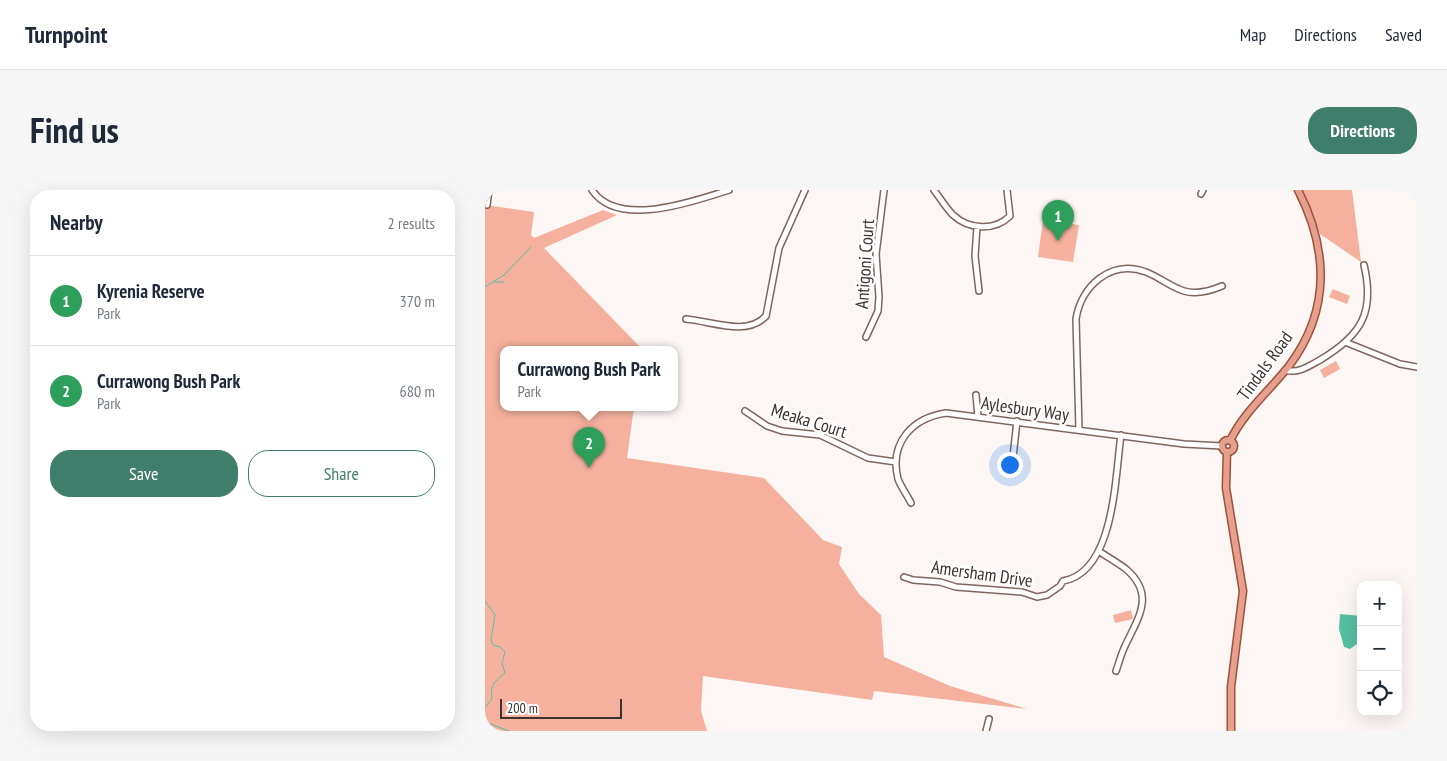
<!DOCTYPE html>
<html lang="en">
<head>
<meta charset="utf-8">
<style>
  :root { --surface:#fff; --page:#f6f6f7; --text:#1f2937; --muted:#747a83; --line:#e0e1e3; --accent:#3f7e6b }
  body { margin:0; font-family:"PT Sans Narrow",sans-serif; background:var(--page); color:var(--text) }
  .controls { position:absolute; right:15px; bottom:15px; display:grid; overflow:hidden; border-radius:10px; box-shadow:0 5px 20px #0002 }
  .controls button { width:45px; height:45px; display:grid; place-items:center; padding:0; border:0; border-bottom:1px solid var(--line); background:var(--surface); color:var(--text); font:25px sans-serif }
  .scale { position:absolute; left:15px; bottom:12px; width:122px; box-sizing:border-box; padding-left:5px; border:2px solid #3c312e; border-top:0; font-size:14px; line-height:18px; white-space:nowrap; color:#3c312e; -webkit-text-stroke:4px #fff; paint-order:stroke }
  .you { position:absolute; left:524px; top:274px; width:18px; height:18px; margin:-12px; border:4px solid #fff; border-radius:50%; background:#1a73e8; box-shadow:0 0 0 8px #1a73e833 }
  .badge { display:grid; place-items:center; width:32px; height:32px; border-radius:50%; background:var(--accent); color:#fff; font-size:16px; font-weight:700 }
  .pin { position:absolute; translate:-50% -41px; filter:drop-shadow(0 1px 2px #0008) }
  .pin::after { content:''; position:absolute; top:26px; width:18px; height:15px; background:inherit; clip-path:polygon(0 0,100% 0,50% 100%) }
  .popup { position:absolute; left:15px; top:156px; width:178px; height:65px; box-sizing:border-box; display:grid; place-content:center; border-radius:10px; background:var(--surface); filter:drop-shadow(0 1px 4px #0005); font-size:16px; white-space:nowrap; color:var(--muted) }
  .popup b { font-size:19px; color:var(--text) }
  .popup::after { content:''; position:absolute; left:50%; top:100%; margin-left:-10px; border:10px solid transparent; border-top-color:var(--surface) }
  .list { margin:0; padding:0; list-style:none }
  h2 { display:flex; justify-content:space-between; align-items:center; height:65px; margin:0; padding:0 20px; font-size:21px }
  h2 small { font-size:16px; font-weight:400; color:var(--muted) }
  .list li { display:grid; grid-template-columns:32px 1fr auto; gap:15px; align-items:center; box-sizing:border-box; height:90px; padding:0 20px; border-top:1px solid var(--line) }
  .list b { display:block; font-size:19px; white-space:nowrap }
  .list p { margin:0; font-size:16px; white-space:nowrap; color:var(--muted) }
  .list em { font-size:16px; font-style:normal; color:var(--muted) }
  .actions { display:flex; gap:10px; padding:15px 20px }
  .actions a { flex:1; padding:11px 0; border:1px solid var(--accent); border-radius:20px; text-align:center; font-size:18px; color:var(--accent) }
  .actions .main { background:var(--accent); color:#fff }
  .icon { flex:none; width:28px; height:28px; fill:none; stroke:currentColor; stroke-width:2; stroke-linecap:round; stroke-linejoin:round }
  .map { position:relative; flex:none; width:932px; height:541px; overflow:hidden; border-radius:20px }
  header { display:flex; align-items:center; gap:30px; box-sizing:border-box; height:70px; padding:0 25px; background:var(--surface); border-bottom:1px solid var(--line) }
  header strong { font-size:24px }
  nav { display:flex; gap:28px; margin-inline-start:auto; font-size:18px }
  .intro { display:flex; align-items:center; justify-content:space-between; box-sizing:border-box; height:120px; padding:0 30px }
  h1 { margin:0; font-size:35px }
  .button { padding:12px 22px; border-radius:20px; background:var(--accent); color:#fff; font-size:18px; font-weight:700 }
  main { display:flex; gap:30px; padding:0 30px }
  aside { flex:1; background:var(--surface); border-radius:20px; box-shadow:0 5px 20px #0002 }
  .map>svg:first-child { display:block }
  .green { fill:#f5b19e }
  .water { fill:#57c0a2 }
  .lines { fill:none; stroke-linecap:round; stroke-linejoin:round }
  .stream { stroke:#57c0a2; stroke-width:1 }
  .minor-casing { stroke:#7e665f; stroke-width:8 }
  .major-casing { stroke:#a0503b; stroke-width:9 }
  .minor { stroke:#fff; stroke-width:5 }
  .major { stroke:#e6a08e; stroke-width:6 }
  .labels { text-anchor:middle; stroke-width:5; stroke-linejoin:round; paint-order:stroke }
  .street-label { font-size:18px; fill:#3c312e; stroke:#fff }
</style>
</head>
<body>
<header>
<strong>Turnpoint</strong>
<nav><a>Map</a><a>Directions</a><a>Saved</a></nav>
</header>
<div class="intro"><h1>Find us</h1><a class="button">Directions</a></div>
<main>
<aside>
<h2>Nearby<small>2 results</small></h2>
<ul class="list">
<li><span class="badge" style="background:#2e9e5b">1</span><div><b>Kyrenia Reserve</b><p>Park</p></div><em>370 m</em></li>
<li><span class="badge" style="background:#2e9e5b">2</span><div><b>Currawong Bush Park</b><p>Park</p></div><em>680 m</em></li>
</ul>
<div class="actions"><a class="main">Save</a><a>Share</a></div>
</aside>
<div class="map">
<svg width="932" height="541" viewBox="0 0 932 541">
  <rect width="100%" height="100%" fill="#fcf6f5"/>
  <path class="green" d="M818,0h49l9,72 -41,-28z
    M0,15l49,7 -3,23 3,3 69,-28 14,5 -73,33 98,101h-138v58h130l-7,51 137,20 59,62 19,7 -3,17 20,30 22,21 3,42 66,29 77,23 -153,-18 -2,9 -169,-24 -2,35 6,20h-222z
    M558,30l36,5 -6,37 -35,-5z
    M848,99l17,7 -3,8 -18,-7z
    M851,171l4,8 -16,9 -4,-8z
    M646,420l2,9 -18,4 -2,-8z"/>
  <path class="water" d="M855,424l21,2v25l-11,8 -6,-2 -5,-18z"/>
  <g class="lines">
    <path class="stream" d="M10,92h9
      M0,97l19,-12 27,-28
      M0,411l10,14 -4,25 2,5 7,2 5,5 -3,11 3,10c-11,9 -15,12 -13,26l-7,8
      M0,532l24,9"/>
    <defs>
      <path id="minor" d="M107,0c26,39 102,11 137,0
        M449,0c6,8 12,18 19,25 16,15 42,16 57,1l-3,-26
        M716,4l2,-4
        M2,15l2,-15
        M492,37l-2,29 4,35
        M201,129c25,2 61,18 80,-3l13,-68 26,-58
        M381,147l12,-26 1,-14 -3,-43 8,-64
        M860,152l55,22 17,3
        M800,180c13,4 24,-4 35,-10 42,-25 55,-48 44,-95
        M491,205l2,22
        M260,221l22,15 15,5 38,4 48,23 28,4
        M594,240l-3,-111c5,-33 35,-60 70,-47 13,5 25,15 38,19 13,4 26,0 38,-5
        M528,267l4,-36
        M426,313c-4,-8 -10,-16 -13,-24 -9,-36 14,-61 48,-66l238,31 38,2
        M615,362c8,5 18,11 26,17 30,26 12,49 -1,77 -4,8 -6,17 -9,25
        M419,387l9,3 27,2 16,5 66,5 15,5 10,-2 13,-9 3,-5c52,-9 52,-105 58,-146
        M501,541l3,-12"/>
      <path id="major" d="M737 256a6 6 0 1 1 12 0a6 6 0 1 1-12 0Z
        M745,251c13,-28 40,-51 59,-75 42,-56 39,-117 9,-176
        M742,262l-1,36 17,103 -12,96v44"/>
    </defs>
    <use href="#minor" class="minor-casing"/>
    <use href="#major" class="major-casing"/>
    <use href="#minor" class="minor"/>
    <use href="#major" class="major"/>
  </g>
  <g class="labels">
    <g class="street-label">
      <text transform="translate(380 74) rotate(-86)" y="6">Antigoni Court</text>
      <text transform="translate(780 176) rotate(-54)" y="6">Tindals Road</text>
      <text transform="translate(540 219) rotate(8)" y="6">Aylesbury Way</text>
      <text transform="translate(324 231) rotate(17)" y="6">Meaka Court</text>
      <text transform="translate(497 384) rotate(8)" y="6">Amersham Drive</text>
    </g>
  </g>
</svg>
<div class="controls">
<button>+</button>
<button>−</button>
<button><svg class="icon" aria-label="locate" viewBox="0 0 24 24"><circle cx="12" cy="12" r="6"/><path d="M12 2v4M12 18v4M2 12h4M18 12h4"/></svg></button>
</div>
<div class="scale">200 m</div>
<div class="you"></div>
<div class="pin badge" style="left:573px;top:51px;background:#2e9e5b">1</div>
<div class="pin badge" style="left:104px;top:278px;background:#2e9e5b">2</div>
<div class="popup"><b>Currawong Bush Park</b>Park</div>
</div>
</main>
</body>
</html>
